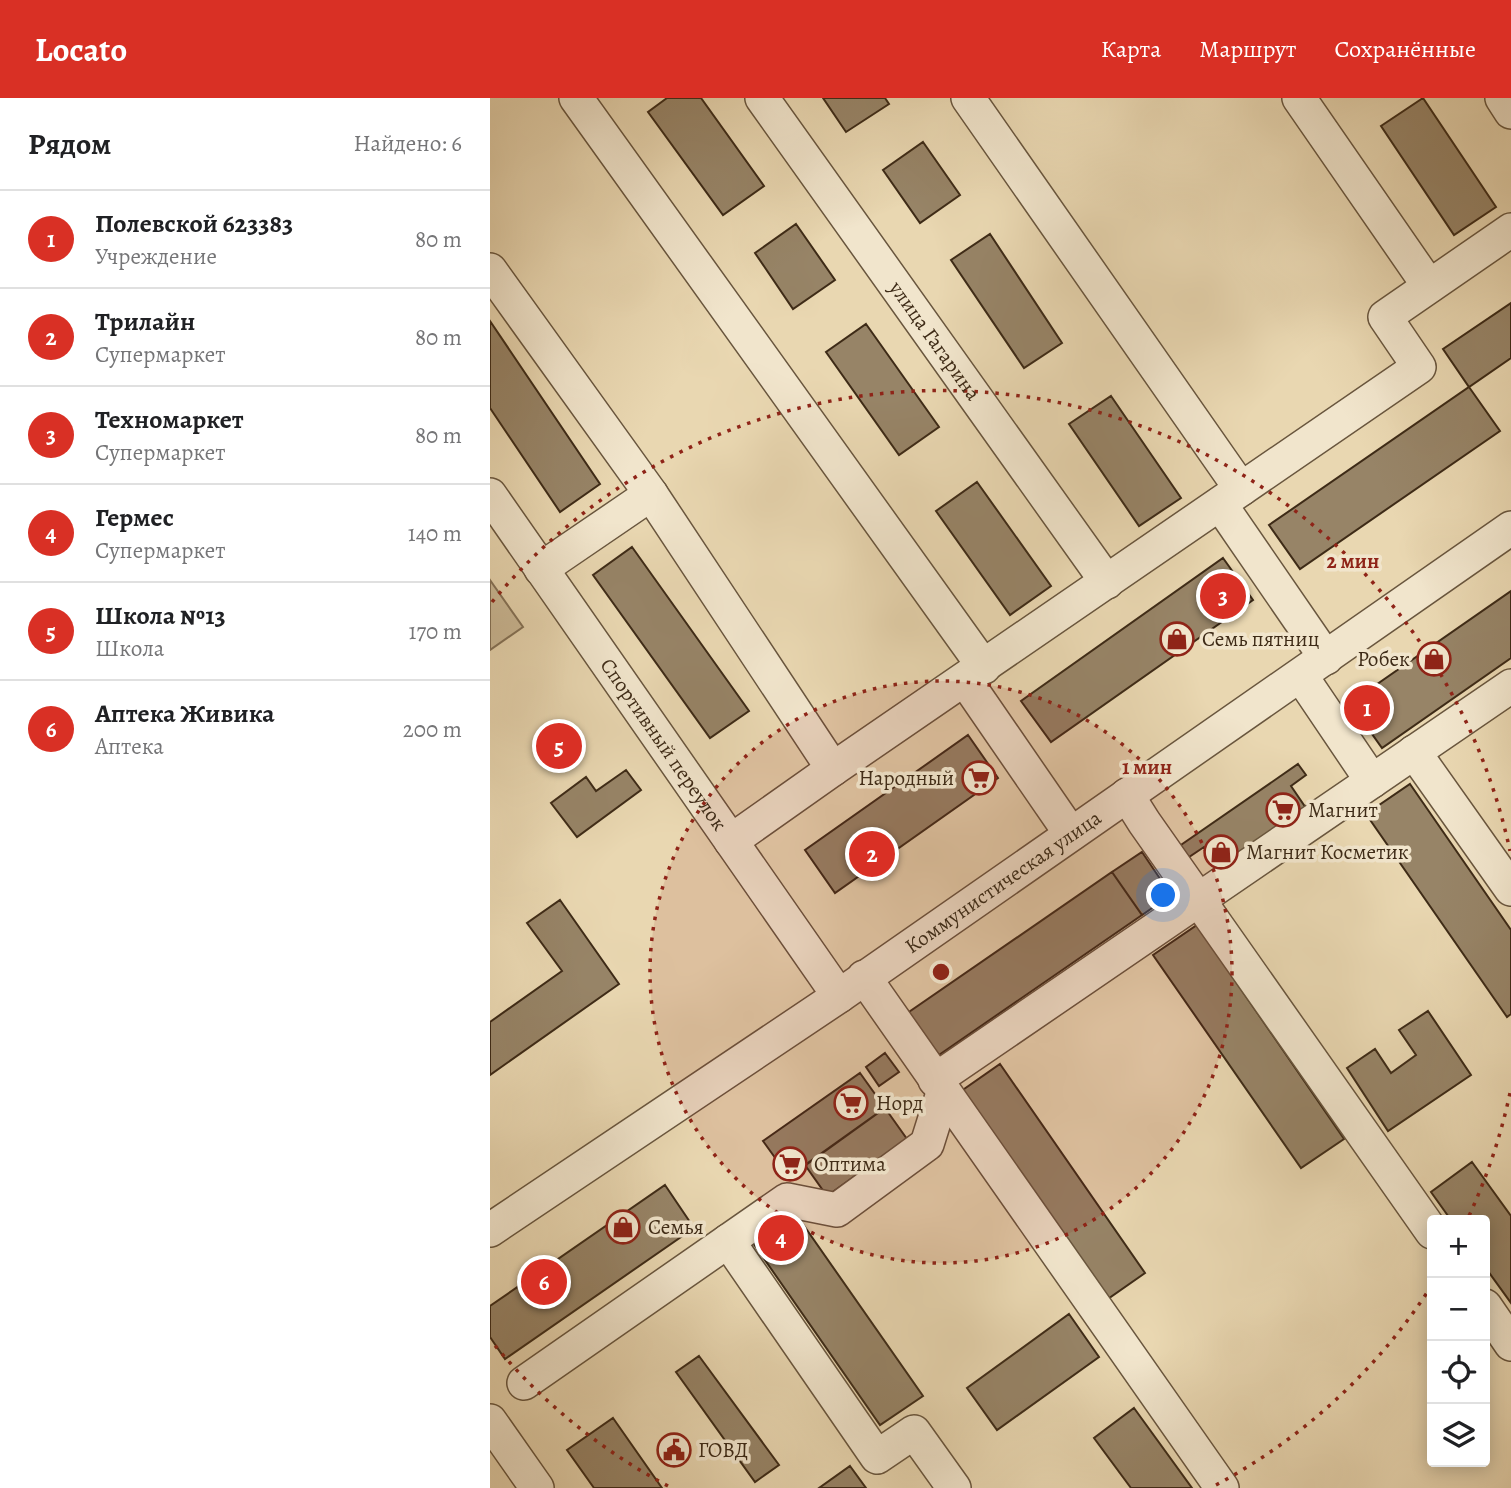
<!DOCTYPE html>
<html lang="ru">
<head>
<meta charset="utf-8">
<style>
  :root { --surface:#fff; --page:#f6f6f6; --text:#202124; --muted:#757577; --line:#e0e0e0; --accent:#d93025 }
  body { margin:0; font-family:Alegreya,serif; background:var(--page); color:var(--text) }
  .controls { position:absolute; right:21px; bottom:21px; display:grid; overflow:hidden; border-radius:7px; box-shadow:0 4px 18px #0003 }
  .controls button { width:63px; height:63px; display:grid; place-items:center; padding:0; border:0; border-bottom:2px solid var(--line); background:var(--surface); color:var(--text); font:35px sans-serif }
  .you { position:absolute; left:674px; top:798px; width:24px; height:24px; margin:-18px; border:5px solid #fff; border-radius:50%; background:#1a73e8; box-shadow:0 0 0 10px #1a73e833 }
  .badge { display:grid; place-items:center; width:46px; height:46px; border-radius:50%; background:var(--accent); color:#fff; font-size:23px; font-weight:700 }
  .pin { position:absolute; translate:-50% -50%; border:4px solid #fff; box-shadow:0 2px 7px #0006 }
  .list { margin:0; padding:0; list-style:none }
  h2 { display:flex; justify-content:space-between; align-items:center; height:91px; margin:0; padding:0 28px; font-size:30px }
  h2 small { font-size:23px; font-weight:400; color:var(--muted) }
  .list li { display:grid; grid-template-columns:46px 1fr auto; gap:21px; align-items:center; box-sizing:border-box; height:98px; padding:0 28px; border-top:2px solid var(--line) }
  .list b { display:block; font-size:26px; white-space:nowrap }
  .list p { margin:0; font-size:23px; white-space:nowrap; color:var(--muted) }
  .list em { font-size:23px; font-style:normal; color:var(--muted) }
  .icon { flex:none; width:38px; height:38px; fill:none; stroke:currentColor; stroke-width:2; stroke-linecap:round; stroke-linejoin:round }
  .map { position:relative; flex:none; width:1021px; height:1390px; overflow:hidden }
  header { display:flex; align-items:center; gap:42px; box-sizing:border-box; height:98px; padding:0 35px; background:var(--accent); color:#fff }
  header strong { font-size:33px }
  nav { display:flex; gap:38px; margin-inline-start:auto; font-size:24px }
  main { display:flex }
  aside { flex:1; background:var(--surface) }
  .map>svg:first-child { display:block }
  .green { fill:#ccba97; stroke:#857257; stroke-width:2 }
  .building { fill:#978467; stroke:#3e2b17; stroke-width:2 }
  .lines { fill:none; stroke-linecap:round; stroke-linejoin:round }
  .minor-casing { stroke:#69563e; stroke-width:36 }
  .minor { stroke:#f1e5cc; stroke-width:33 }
  .ring { fill:none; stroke:#8f2418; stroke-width:3.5; stroke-dasharray:3.5 7 }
  .labels { text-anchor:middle; stroke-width:7; stroke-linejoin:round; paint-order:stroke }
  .street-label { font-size:21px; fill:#3e2b17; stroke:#f1e5cc }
  .poi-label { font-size:21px; fill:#3e2b17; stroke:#f1e5cc; text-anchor:start }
  .centre { fill:#8f2418; stroke:#f1e5cc; stroke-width:3.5 }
  .ring-label { font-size:21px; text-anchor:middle; font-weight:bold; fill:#8f2418; stroke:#f1e5cc; stroke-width:7; stroke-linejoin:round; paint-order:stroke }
</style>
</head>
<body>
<header>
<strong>Locato</strong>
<nav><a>Карта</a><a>Маршрут</a><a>Сохранённые</a></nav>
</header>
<main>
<aside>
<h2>Рядом<small>Найдено: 6</small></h2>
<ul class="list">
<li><span class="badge">1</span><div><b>Полевской 623383</b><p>Учреждение</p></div><em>80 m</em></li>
<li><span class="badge">2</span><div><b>Трилайн</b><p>Супермаркет</p></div><em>80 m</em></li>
<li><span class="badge">3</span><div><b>Техномаркет</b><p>Супермаркет</p></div><em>80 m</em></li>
<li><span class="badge">4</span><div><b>Гермес</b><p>Супермаркет</p></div><em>140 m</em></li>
<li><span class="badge">5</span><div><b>Школа №13</b><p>Школа</p></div><em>170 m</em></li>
<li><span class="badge">6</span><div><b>Аптека Живика</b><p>Аптека</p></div><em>200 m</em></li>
</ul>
</aside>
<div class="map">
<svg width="1021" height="1390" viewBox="0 0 1021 1390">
  <rect width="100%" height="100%" fill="#e9d7b1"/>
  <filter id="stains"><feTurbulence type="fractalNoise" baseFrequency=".00286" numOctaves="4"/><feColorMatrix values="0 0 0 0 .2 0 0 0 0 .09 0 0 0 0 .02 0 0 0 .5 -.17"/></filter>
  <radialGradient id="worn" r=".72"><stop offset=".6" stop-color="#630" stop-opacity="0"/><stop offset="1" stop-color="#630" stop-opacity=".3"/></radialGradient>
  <path class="green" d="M0,482l33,47 -33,23z"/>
  <path class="building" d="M177,0h34l63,88 -41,29 -75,-103z
    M333,0h62l4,6 -43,28z
    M933,0l73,109 -42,28 -73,-109z
    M433,44l37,53 -40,28 -37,-53z
    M306,126l39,56 -42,29 -38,-56z
    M500,136l72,109 -38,25 -73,-108z
    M1021,205v55l-42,29 -26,-38z
    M0,223l110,163 -40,28 -70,-104z
    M376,226l73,103 -40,28 -73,-103z
    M979,289l31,44 -200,138 -31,-44z
    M621,298l70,102 -42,28 -70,-102z
    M487,384l74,104 -41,29 -74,-104z
    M142,449l117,164 -39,27 -117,-163z
    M733,460l30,42 -202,142 -30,-41z
    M1021,493v67l-129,90 -32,-45z
    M478,637l30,43 -163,115 -30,-43z
    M808,666l8,11 -15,11 17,25 -87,60 -17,-24 -18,12 -8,-12z
    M136,672l15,20 -64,47 -26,-34 35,-26 10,14z
    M920,686l101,146v84l-4,3 -141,-203z
    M652,754l29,43 -29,20 -30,-43z
    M622,774l30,43 -206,142 -30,-43z
    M70,802l59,84 -129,91v-53l72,-51 -35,-48z
    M707,827l147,214 -43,29 -148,-213z
    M938,913l43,64 -83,56 -41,-63 28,-19 16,24 25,-18 -17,-25z
    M395,955l14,19 -20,14 -13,-19z
    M510,966l145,209 -43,30 -145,-209z
    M370,975l25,35 -96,69 -26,-36z
    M395,1010l22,31 -80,57 -22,-31z
    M982,1064l39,54v87l-26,-36v-47h-34l-20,-28z
    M175,1087l29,43 -189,131 -15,-22v-31z
    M303,1112l130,186 -43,29 -129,-185z
    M579,1216l30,43 -102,73 -30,-42z
    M209,1258l80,109 -24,17 -79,-110z
    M644,1310l58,80h-61l-37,-50z
    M123,1320l49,70h-68l-27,-38z
    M360,1368l16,22h-47z"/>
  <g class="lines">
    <defs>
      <g id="minor">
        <path d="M86,0l408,569"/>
        <path id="s1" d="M272,0l345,484"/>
        <path d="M478,0l273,391"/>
        <path d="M809,0l130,188"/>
        <path d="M1012,0l9,14"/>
        <path d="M0,172l161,224 182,275"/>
        <path id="s2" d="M0,397l349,501"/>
        <path d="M730,406l106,154"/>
        <path d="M51,471l110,-75"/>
        <path d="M811,578l71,105"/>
        <path d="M475,582l106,154"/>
        <path d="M924,654l97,137"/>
        <path d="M637,697l17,27 288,410"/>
        <path d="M241,743l102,-72 586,-402 -34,-50 126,-87"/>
        <path d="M374,879l358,511"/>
        <path d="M445,982l576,-394"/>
        <path id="s3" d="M0,1132l349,-234 672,-468"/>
        <path d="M238,1143l149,216 37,-25 40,56"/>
        <path d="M995,1208l26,38"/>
        <path d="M34,1285l263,-183 50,10 90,-66 16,-51"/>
        <path d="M0,1323l47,67"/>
      </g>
    </defs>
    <use href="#minor" class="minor-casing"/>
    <use href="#minor" class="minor"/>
  </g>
  <circle cx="451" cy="874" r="291" fill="#8f2418" fill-opacity=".12"/>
  <g class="ring">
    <circle cx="451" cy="874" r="291"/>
    <path d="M1020 995A582 582 0 0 1 978 1120M942 1187A582 582 0 0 1 724 1388M178 1388A582 582 0 0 1 2 1244M2 504A582 582 0 0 1 1020 753"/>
  </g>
  <defs>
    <symbol id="shop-ring" viewBox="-11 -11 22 22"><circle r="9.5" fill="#f1e5cc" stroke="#8f2418" stroke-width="1.5"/><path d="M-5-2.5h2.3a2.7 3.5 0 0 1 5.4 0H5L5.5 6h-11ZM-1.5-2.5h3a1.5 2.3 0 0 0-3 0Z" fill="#8f2418"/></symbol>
    <symbol id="supermarket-ring" viewBox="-11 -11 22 22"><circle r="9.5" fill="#f1e5cc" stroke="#8f2418" stroke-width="1.5"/><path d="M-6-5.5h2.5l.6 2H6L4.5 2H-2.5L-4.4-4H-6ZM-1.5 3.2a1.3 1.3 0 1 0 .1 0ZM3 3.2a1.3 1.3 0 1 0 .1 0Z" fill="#8f2418"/></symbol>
    <symbol id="civic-ring" viewBox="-11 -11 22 22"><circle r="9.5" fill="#f1e5cc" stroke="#8f2418" stroke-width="1.5"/><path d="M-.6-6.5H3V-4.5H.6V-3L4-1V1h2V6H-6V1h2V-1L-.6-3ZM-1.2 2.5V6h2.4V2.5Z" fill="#8f2418"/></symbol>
  </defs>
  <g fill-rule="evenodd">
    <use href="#shop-ring" x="668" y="522" width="38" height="38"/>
    <use href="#shop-ring" x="925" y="542" width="38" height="38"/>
    <use href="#supermarket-ring" x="470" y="661" width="38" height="38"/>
    <use href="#supermarket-ring" x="774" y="693" width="38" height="38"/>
    <use href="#shop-ring" x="712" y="735" width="38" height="38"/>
    <use href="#supermarket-ring" x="342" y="986" width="38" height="38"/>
    <use href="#supermarket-ring" x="281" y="1047" width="38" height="38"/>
    <use href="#shop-ring" x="114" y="1110" width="38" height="38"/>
    <use href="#civic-ring" x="165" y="1333" width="38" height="38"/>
  </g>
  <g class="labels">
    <g class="street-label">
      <text dy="7" stroke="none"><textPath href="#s1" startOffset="298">улица Гагарина</textPath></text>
      <text dy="7" stroke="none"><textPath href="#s2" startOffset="304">Спортивный переулок</textPath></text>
      <text dy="7" stroke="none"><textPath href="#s3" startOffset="620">Коммунистическая улица</textPath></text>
    </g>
    <g class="poi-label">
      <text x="712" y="548">Семь пятниц</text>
      <text x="920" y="568" text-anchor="end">Робек</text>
      <text x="464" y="687" text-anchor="end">Народный</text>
      <text x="818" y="719">Магнит</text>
      <text x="756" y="761">Магнит Косметик</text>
      <text x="386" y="1012">Норд</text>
      <text x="324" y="1073">Оптима</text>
      <text x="158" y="1136">Семья</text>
      <text x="208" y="1359">ГОВД</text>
    </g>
  </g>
  <circle cx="451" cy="874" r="10" class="centre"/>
  <g class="ring-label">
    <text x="863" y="470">2 мин</text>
    <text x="657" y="676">1 мин</text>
  </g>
  <rect width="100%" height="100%" filter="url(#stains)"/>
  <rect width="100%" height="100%" fill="url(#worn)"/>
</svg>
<div class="controls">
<button>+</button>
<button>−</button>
<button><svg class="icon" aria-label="locate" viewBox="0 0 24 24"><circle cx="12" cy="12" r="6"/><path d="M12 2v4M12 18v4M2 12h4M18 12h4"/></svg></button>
<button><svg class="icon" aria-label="layers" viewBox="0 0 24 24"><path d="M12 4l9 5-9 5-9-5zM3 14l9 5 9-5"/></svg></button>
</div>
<div class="you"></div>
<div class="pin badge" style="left:877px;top:610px">1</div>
<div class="pin badge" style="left:382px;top:756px">2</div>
<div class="pin badge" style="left:733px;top:498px">3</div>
<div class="pin badge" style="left:291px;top:1140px">4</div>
<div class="pin badge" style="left:69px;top:648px">5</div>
<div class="pin badge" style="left:54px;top:1184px">6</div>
</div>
</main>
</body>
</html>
